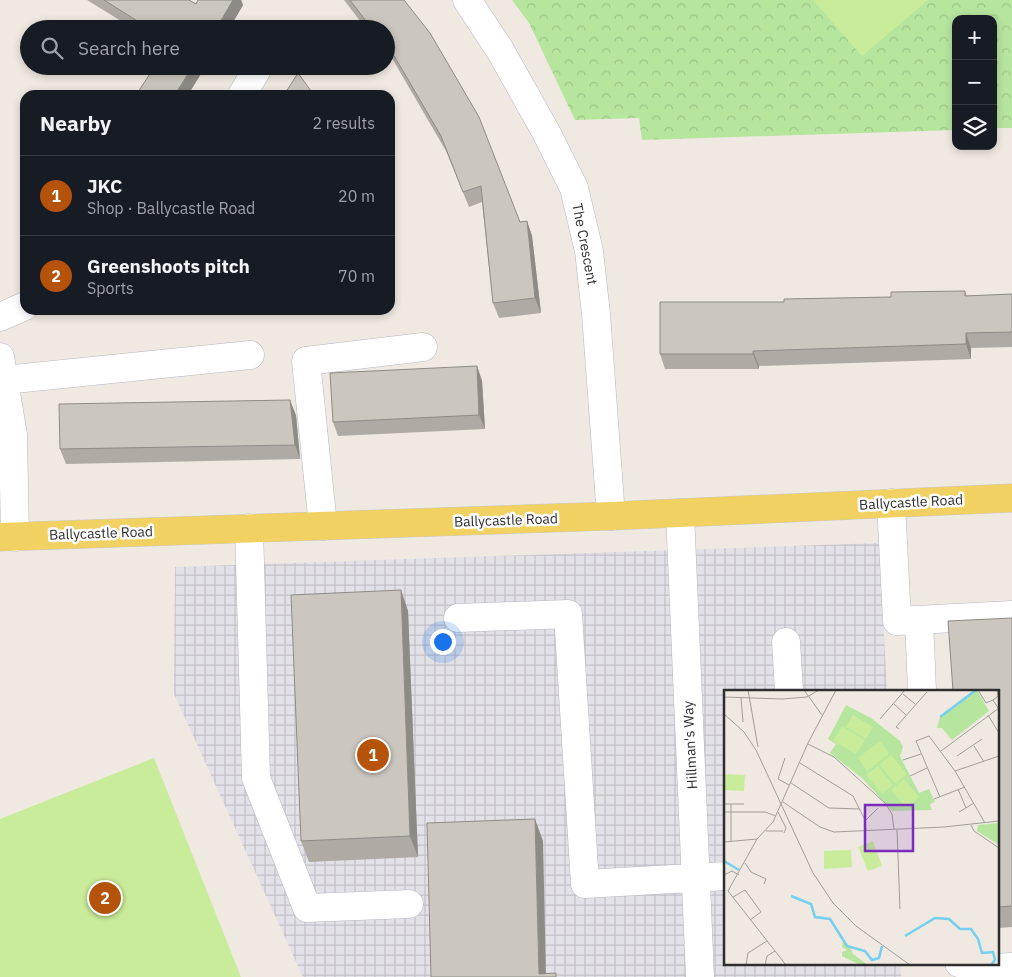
<!DOCTYPE html>
<html lang="en">
<head>
<meta charset="utf-8">
<style>
  :root { --surface:#171b24; --page:#20242c; --text:#f1f3f6; --muted:#9ea1a6; --line:#363941; --accent:#b45309 }
  body { margin:0; font-family:"IBM Plex Sans",sans-serif; background:var(--page); color:var(--text) }
  .controls { position:absolute; right:15px; top:15px; display:grid; overflow:hidden; border-radius:10px; box-shadow:0 2px 8px #0003 }
  .controls button { width:45px; height:45px; display:grid; place-items:center; padding:0; border:0; border-bottom:1px solid var(--line); background:var(--surface); color:var(--text); font:25px sans-serif }
  .you { position:absolute; left:442px; top:641px; width:18px; height:18px; margin:-12px; border:4px solid #fff; border-radius:50%; background:#1a73e8; box-shadow:0 0 0 8px #1a73e833 }
  .badge { display:grid; place-items:center; width:32px; height:32px; border-radius:50%; background:var(--accent); color:#fff; font-size:16px; font-weight:700 }
  .pin { position:absolute; translate:-50% -50%; border:2px solid #fff; box-shadow:0 1px 5px #0006 }
  .list { margin:0; padding:0; list-style:none }
  h2 { display:flex; justify-content:space-between; align-items:center; height:65px; margin:0; padding:0 20px; font-size:21px }
  h2 small { font-size:16px; font-weight:400; color:var(--muted) }
  .list li { display:grid; grid-template-columns:32px 1fr auto; gap:15px; align-items:center; box-sizing:border-box; height:80px; padding:0 20px; border-top:1px solid var(--line) }
  .list b { display:block; font-size:19px; white-space:nowrap }
  .list p { margin:0; font-size:16px; white-space:nowrap; color:var(--muted) }
  .list em { font-size:16px; font-style:normal; color:var(--muted) }
  .icon { flex:none; width:28px; height:28px; fill:none; stroke:currentColor; stroke-width:2; stroke-linecap:round; stroke-linejoin:round }
  .map { position:relative; flex:none; width:1012px; height:977px; overflow:hidden }
  .search { position:absolute; background:var(--surface); box-shadow:0 2px 8px #0003; left:20px; top:20px; width:375px; height:55px; display:flex; align-items:center; gap:12px; box-sizing:border-box; padding:0 18px; border-radius:28px; color:var(--muted); font-size:19px }
  .panel { position:absolute; background:var(--surface); box-shadow:0 2px 8px #0003; left:20px; top:90px; width:375px; height:225px; border-radius:15px }
  .map>svg:first-child { display:block }
  .industrial { fill:url(#industrial-grid) }
  .forest { fill:url(#forest-crowns) }
  .pitch { fill:#c9ec9a }
  .lines { fill:none; stroke-linecap:round; stroke-linejoin:round }
  .minor-casing { stroke:#b4b7c1; stroke-width:29 }
  .major-casing { stroke:#c9c9c9; stroke-width:29 }
  .minor { stroke:#fff; stroke-width:28 }
  .major { stroke:#f2d163; stroke-width:28 }
  .wall { fill:#afaba4 }
  .shaded-wall { fill:#8e8b86 }
  .building { fill:#cbc7bf; stroke:#8e8b86 }
  .labels { text-anchor:middle; stroke-width:5; stroke-linejoin:round; paint-order:stroke }
  .street-label { font-size:14px; fill:#2e2e2e; stroke:#fff }
  .inset-river { fill:none; stroke:#75cff0; stroke-width:2.5 }
  .inset-road { fill:none; stroke:#a29e99; stroke-width:1 }
  .view { fill:#7b2cbf; fill-opacity:0.15; stroke:#7b2cbf; stroke-width:2.5 }
  .inset-edge { fill:none; stroke:#2e2e2e; stroke-width:2.5 }
</style>
</head>
<body>
<div class="map">
<svg width="1012" height="977" viewBox="0 0 1012 977">
  <defs>
    <pattern id="industrial-grid" width="8" height="8" patternUnits="userSpaceOnUse" patternTransform="scale(1.25)"><rect width="8" height="8" fill="#e3e1e8"/><path d="M0 4h8M4 0v8" fill="none" stroke="#c3c1c7"/></pattern>
    <pattern id="forest-crowns" width="20" height="18" patternUnits="userSpaceOnUse" patternTransform="scale(1.25)"><rect width="20" height="18" fill="#b6e59e"/><path d="M2 6a3 3 0 1 1 6 0M12 15a3 3 0 1 1 6 0" fill="none" stroke="#9dc588"/></pattern>
  </defs>
  <rect width="100%" height="100%" fill="#efe9e1"/>
  <path class="industrial" d="M879,543l8,148h-161v272h175v14h-598l-129,-283 1,-127z"/>
  <path class="forest" d="M512,0h500v128h-19v-109h-37v111l-314,10 -3,-22 -64,2 -46,-97z"/>
  <path class="pitch" d="M813,0h115l-66,56z
    M154,758l87,219h-241v-158z"/>
  <g class="lines">
    <defs>
      <path id="minor" d="M467,0l33,50 46,82 28,56 15,63 7,63 15,202
        M242,95l17,-29
        M0,317l25,-11
        M0,357l13,78 2,102
        M4,380l246,-25
        M891,503l6,118 115,-6
        M680,513l20,464
        M323,526l-17,-165 117,-14
        M249,528l7,250 51,130 102,-4
        M458,618l110,-4 17,270 141,-8
        M919,620l3,71
        M786,642l3,49
        M959,963l18,6 35,-2"/>
      <path id="major" d="M0,537l611,-21 401,-18"/>
    </defs>
    <use href="#minor" class="minor-casing"/>
    <use href="#major" class="major-casing"/>
    <use href="#minor" class="minor"/>
    <use href="#major" class="major"/>
  </g>
  <path class="wall" d="M87,0h102l7,4 2,-4h43l2,5 -14,24h-95z
    M344,0h60l116,222 7,-1 5,15 9,77 -42,5 -6,-15 -11,-101 -13,5 -23,-56 -60,-103v-19h-20z
    M965,291l2,5 45,-2v53l-41,1v11l-212,7v3h-94l-5,-15 124,-52 107,-5z
    M477,366l5,15 3,48 -147,7 -5,-14z
    M296,415l4,44 -234,5 -6,-15z
    M401,590l7,21 10,246 -109,5 -8,-21z
    M1012,618v309l-14,1v-237z"/>
  <path class="shaded-wall" d="M233,0h8l2,5 -14,24h-13z
    M193,66h13l-18,29h-11l-1,-2z
    M527,221l5,15 9,77 -6,-15z
    M966,333l5,15v11l-5,-15z
    M753,351l6,15v3l-6,-15z
    M477,366l5,15 3,48 -6,-14z
    M290,400l6,15 4,44 -5,-14z
    M401,590l7,21 10,246 -8,-21z
    M535,819l8,22 3,136 -7,-3z"/>
  <path class="building" d="M104,0h85l7,4 2,-4h35l-17,29h-66z
    M350,0h54l26,33 49,84 41,105 7,-1 8,77 -42,5 -12,-117 -18,6 -22,-56 -55,-94v-13h-8l-1,-3 -5,3z
    M155,66h38l-17,27 4,2h-44z
    M298,73l16,22h-30z
    M965,291v5l47,-2v38l-46,1v11l-213,7v3h-93v-52h124v-3l107,-2v-5z
    M477,366l2,49 -146,7 -3,-49z
    M290,400l5,45 -235,4 -1,-45z
    M401,590l9,246 -109,5 -10,-246z
    M1012,618v288l-14,1v-216h-45l-5,-70z
    M535,819l4,155 17,-1v4h-125l-4,-154z"/>
  <g class="labels">
    <g class="street-label">
      <text transform="translate(585 244) rotate(79)" y="5">The Crescent</text>
      <text transform="translate(911 502) rotate(-3)" y="5">Ballycastle Road</text>
      <text transform="translate(506 520) rotate(-2)" y="5">Ballycastle Road</text>
      <text transform="translate(101 533) rotate(-2)" y="5">Ballycastle Road</text>
      <text transform="translate(690 745) rotate(-93)" y="5">Hillman's Way</text>
    </g>
  </g>
  <g transform="translate(724 690)">
    <rect width="275" height="275" fill="#efe9e1"/>
    <path d="M253,0l12,21 -37,29 -10,-12h-5l3,-11zM122,15l25,13 29,23 3,6 -3,9 7,14 12,23 10,-4 6,13 -5,2 2,6 -40,1 -30,-33 -32,-25 6,-9 -8,-5zM275,133v22l-22,-14 1,-6zM119,252l7,4 3,8 15,11h-8l-18,-9v-4l5,-2 -5,-3z" fill="#b6e59e"/>
    <path d="M129,25l20,12 -7,12 -20,-12zM118,36l23,14 -9,14 -23,-13zM156,51l9,13 -22,17 -9,-13zM167,65l16,19 -12,10 -16,-20zM154,76l15,19 -11,9 -16,-19zM0,84l21,1 -1,16 -20,-1zM180,89l15,18 -13,11 -15,-18zM149,151l9,25 -14,5 -10,-24zM127,160l1,17 -28,2v-18z" fill="#c9ec9a"/>
    <path class="inset-river" d="M216,27l36,-27M0,171l15,9M67,206l20,8 4,13 15,2 17,27 18,5 7,9 7,-2 3,-12M181,246l30,-18 14,1 11,10h11l7,10 4,14 11,-1 2,8 -4,5"/>
    <path class="inset-road" d="M24,0l10,57M80,0l18,25M254,0l8,13 7,-3M273,0l1,6 -5,4 5,8M179,4l12,10M0,7l58,2 25,-2 12,-7M17,8l2,24M170,14l12,11M0,24l20,18 12,18 57,123 20,30 23,23 54,39M264,25l11,18M156,29l25,-29M175,39l-3,-2 31,-35M84,54l26,13 51,46 7,11 2,15M250,56l10,16M217,61l58,-43M233,66l25,-17M61,68l-7,21 11,6M179,70l18,-6M76,73l53,33 12,24 1,11M231,81l44,-15M186,86l17,-8M67,93l38,25 31,1M234,99l8,19M216,107l-24,-56 13,-5 26,35 30,52M210,109l31,-12M59,112l37,25 14,5 110,-5 55,-6M0,114h20M7,114v38M0,122h41l11,4M54,122l8,16 -2,5M235,122l15,-9M141,131l13,-13M247,135l3,6 25,17M173,140l3,79M42,141h17M0,152l33,-3M21,173l6,9 15,7 -2,5M0,185l8,-4 7,4M9,207l12,-7 16,22 -11,8M22,275l2,-12 19,-12M41,275l2,-9 8,-5M62,275l-58,-74 29,-52 16,-17 35,-79 28,-53"/>
    <path class="view" d="M141,115h48v46h-48z"/>
    <rect width="275" height="275" class="inset-edge"/>
  </g>
</svg>
<div class="controls">
<button>+</button>
<button>−</button>
<button><svg class="icon" aria-label="layers" viewBox="0 0 24 24"><path d="M12 4l9 5-9 5-9-5zM3 14l9 5 9-5"/></svg></button>
</div>
<div class="you"></div>
<div class="pin badge" style="left:373px;top:755px">1</div>
<div class="pin badge" style="left:105px;top:898px">2</div>
<div class="search"><svg class="icon" aria-label="search" viewBox="0 0 24 24"><circle cx="10" cy="10" r="6"/><path d="M15 15l6 6"/></svg>Search here</div>
<section class="panel">
<h2>Nearby<small>2 results</small></h2>
<ul class="list">
<li><span class="badge">1</span><div><b>JKC</b><p>Shop · Ballycastle Road</p></div><em>20 m</em></li>
<li><span class="badge">2</span><div><b>Greenshoots pitch</b><p>Sports</p></div><em>70 m</em></li>
</ul>
</section>
</div>
</body>
</html>
